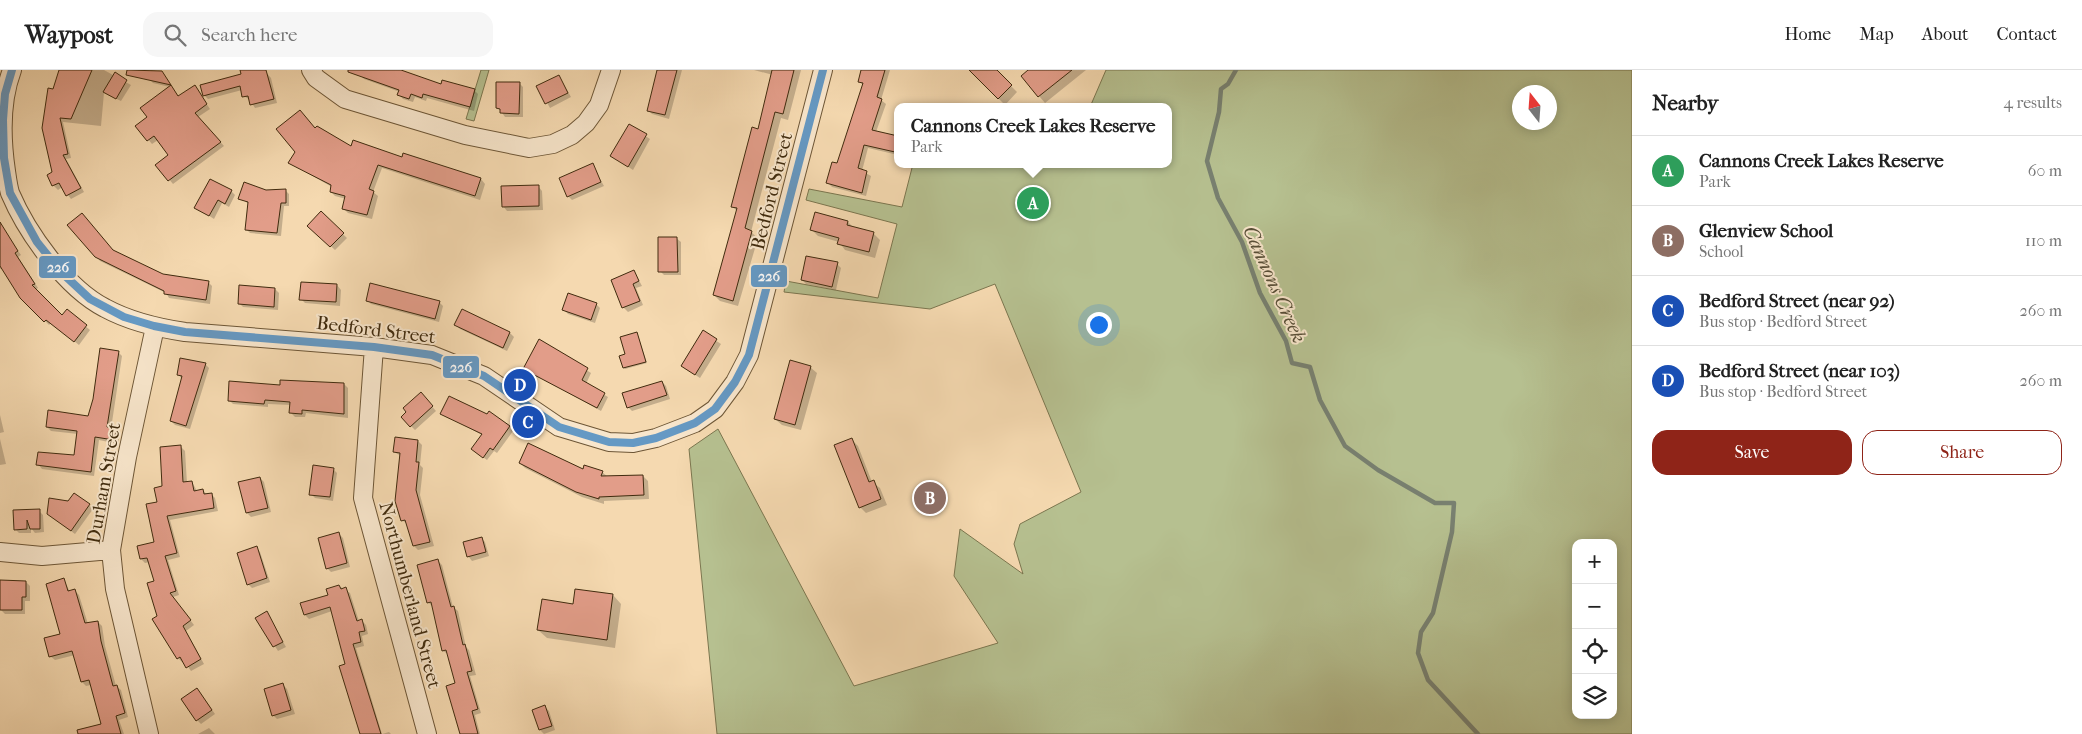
<!DOCTYPE html>
<html lang="en">
<head>
<meta charset="utf-8">
<style>
  :root { --surface:#fff; --page:#f6f6f6; --text:#222; --muted:#767676; --line:#e0e0e0; --accent:#8f2418 }
  body { margin:0; font-family:"IM FELL French Canon",serif; background:var(--page); color:var(--text) }
  .controls { position:absolute; right:15px; bottom:15px; display:grid; overflow:hidden; border-radius:10px; box-shadow:0 2px 12px #0003 }
  .controls button { width:45px; height:45px; display:grid; place-items:center; padding:0; border:0; border-bottom:1px solid var(--line); background:var(--surface); color:var(--text); font:25px sans-serif }
  .compass { position:absolute; left:1512px; top:15px; width:45px; height:45px; border-radius:50%; background:var(--surface); box-shadow:0 2px 12px #0003; rotate:343deg }
  .you { position:absolute; left:1098px; top:254px; width:18px; height:18px; margin:-12px; border:4px solid #fff; border-radius:50%; background:#1a73e8; box-shadow:0 0 0 8px #1a73e833 }
  .badge { display:grid; place-items:center; width:32px; height:32px; border-radius:50%; background:var(--accent); color:#fff; font-size:16px; font-weight:700 }
  .pin { position:absolute; translate:-50% -50%; border:2px solid #fff; box-shadow:0 1px 5px #0006 }
  .popup { position:absolute; left:894px; top:33px; width:278px; height:65px; box-sizing:border-box; display:grid; place-content:center; border-radius:10px; background:var(--surface); filter:drop-shadow(0 1px 4px #0005); font-size:16px; white-space:nowrap; color:var(--muted) }
  .popup b { font-size:19px; color:var(--text) }
  .popup::after { content:''; position:absolute; left:50%; top:100%; margin-left:-10px; border:10px solid transparent; border-top-color:var(--surface) }
  .list { margin:0; padding:0; list-style:none }
  h2 { display:flex; justify-content:space-between; align-items:center; height:65px; margin:0; padding:0 20px; font-size:21px }
  h2 small { font-size:16px; font-weight:400; color:var(--muted) }
  .list li { display:grid; grid-template-columns:32px 1fr auto; gap:15px; align-items:center; box-sizing:border-box; height:70px; padding:0 20px; border-top:1px solid var(--line) }
  .list b { display:block; font-size:19px; white-space:nowrap }
  .list p { margin:0; font-size:16px; white-space:nowrap; color:var(--muted) }
  .list em { font-size:16px; font-style:normal; color:var(--muted) }
  .actions { display:flex; gap:10px; padding:15px 20px }
  .actions a { flex:1; padding:11px 0; border:1px solid var(--accent); border-radius:15px; text-align:center; font-size:18px; color:var(--accent) }
  .actions .main { background:var(--accent); color:#fff }
  .icon { flex:none; width:28px; height:28px; fill:none; stroke:currentColor; stroke-width:2; stroke-linecap:round; stroke-linejoin:round }
  .map { position:relative; flex:none; width:1632px; height:664px; overflow:hidden }
  header { display:flex; align-items:center; gap:30px; box-sizing:border-box; height:70px; padding:0 25px; background:var(--surface); border-bottom:1px solid var(--line) }
  header strong { font-size:24px }
  nav { display:flex; gap:28px; margin-inline-start:auto; font-size:18px }
  .search { width:350px; height:45px; background:var(--page); display:flex; align-items:center; gap:12px; box-sizing:border-box; padding:0 18px; border-radius:15px; color:var(--muted); font-size:19px }
  main { display:flex }
  aside { flex:1; background:var(--surface) }
  .map>svg:first-child { display:block }
  .green { fill:#b6c090; stroke:#7b764f; fill-rule:evenodd }
  .shadow { fill:#0003 }
  .lines { fill:none; stroke-linecap:round; stroke-linejoin:round }
  .stream { stroke:#788070; stroke-width:4.5 }
  .building { fill:#e29d89; stroke:#402b0e }
  .minor-casing { stroke:#6d5636; stroke-width:20 }
  .minor { stroke:#f8e6cc; stroke-width:18 }
  .bus-1-casing { stroke:#f8e6cc; stroke-width:11 }
  .bus-1 { stroke:#6599c4; stroke-width:8 }
  .labels { text-anchor:middle; stroke-width:4; stroke-linejoin:round; paint-order:stroke }
  .street-label { font-size:19px; fill:#402b0e; stroke:#f8e6cc }
  .water-label { font-size:20px; font-style:italic; fill:#574e37; stroke:#f8e6cc }
  .line-badge { stroke:#f8e6cc; stroke-width:2 }
  .badge-label { font-size:14px; text-anchor:middle; font-weight:bold; fill:#fff }
</style>
</head>
<body>
<header>
<strong>Waypost</strong>
<div class="search"><svg class="icon" aria-label="search" viewBox="0 0 24 24"><circle cx="10" cy="10" r="6"/><path d="M15 15l6 6"/></svg>Search here</div>
<nav><a>Home</a><a>Map</a><a>About</a><a>Contact</a></nav>
</header>
<main>
<div class="map">
<svg width="1632" height="664" viewBox="0 0 1632 664">
  <rect width="100%" height="100%" fill="#f5d9b0"/>
  <filter id="stains"><feTurbulence type="fractalNoise" baseFrequency=".004" numOctaves="4"/><feColorMatrix values="0 0 0 0 .2 0 0 0 0 .09 0 0 0 0 .02 0 0 0 .5 -.17"/></filter>
  <radialGradient id="worn" r=".72"><stop offset=".6" stop-color="#630" stop-opacity="0"/><stop offset="1" stop-color="#630" stop-opacity=".3"/></radialGradient>
  <path class="green" d="M481,0h8l-15,51 -8,-2z
    M1106,0h526v664h-915l-28,-285 29,-20 136,257 144,-43 -44,-67 6,-47 63,45 -9,-30 6,-20 61,-32 -86,-208 -65,25 -146,-17 2,-11 92,17 19,-74 -91,-24 3,-11 93,18 11,-43h255v-57h-78zM1550,22v30h-30v-30zM1576,473h37v172h-37z"/>
  <path class="shadow" d="M60,0h44l27,15 -10,16 -17,-8 -3,33 -38,-4 8,36 -5,1 18,33 -13,7 -9,-12 -4,3 -4,-4 -6,-10 5,-3v-83z
    M151,0l10,2 18,25 19,-6 12,18 -12,8 26,29 -51,38 -16,-19 12,-9 -11,-16 -6,4 -15,-18 12,-9 21,-30 -17,-4 -4,-4z
    M241,0h23l7,8 6,25 -22,5 -5,-8 -6,-4 -2,-6 -34,9 -4,-4 39,-20z
    M363,0h35l43,15 33,5 4,4 -4,17 -47,-13 -1,3 -11,-4 -2,5 -10,-3 -4,-4 1,-3 -36,-13 -4,-4z
    M659,0h23l-13,49 -17,-5 -4,-4z
    M754,0h47l-13,50 -7,-2 -30,114 7,6 -20,68 -18,-5 -6,-6 24,-83 -6,-6 27,-76 14,-55z
    M863,0h27l-9,30 5,4 -10,28 22,5v18l-30,-7 -6,23 9,5 -5,20 -34,-9 -4,-4 10,-18 26,-79 -5,-5z
    M970,0h25l22,22 -12,13z
    M1030,0h56l-41,33 -23,-27z
    M559,6l12,21 -21,11 -12,-22z
    M519,13l4,4v30h-18l-7,-10z
    M630,56l20,13 -17,31 -21,-14z
    M316,60l35,18 52,11 1,-5 77,25 4,5 -5,16 -98,-32 -9,24 5,4 -6,23 -24,-6 -5,-5 3,-9 -11,-3 -4,-4 1,-5 -42,-24z
    M592,95l12,21 -32,14 -4,-4z
    M538,116l4,5 1,19 -36,1 -4,-5z
    M231,121l4,4 -6,12 -7,-4 -8,16 -18,-12z
    M266,121h20l3,3v12h-5l-3,30 -31,-3 -4,-4 3,-25 -9,-6z
    M321,143l26,25 -12,12 -26,-24z
    M816,144l32,8 6,6 19,5 7,7 -5,18 -30,-8 -6,-8 -21,-6 -6,-6z
    M7,165l14,20 -3,2 20,31 -3,2 27,27 5,-6 23,19 -11,15 -28,-22 -2,2 -29,-29 -18,-28 -2,1v-30z
    M676,168l5,4v33h-17l-4,-4z
    M114,182l49,24 45,6 4,4 -2,18 -41,-6 -3,-5 -66,-32 -4,-5z
    M837,194l4,4 -5,22 -30,-6 -4,-4z
    M634,201l8,15 -6,2 7,17 -15,7 -4,-4 -12,-28z
    M337,215l4,5 -1,16 -35,-3 -4,-4z
    M275,219l4,4 -1,17 -35,-3 -4,-4z
    M367,230l72,2 4,4 -4,16 -68,-18z
    M596,234l4,4 -5,15 -27,-9 -4,-4z
    M463,240l47,23 4,4 -7,14 -47,-22 -4,-4z
    M703,262l18,12 -21,34 -18,-12z
    M637,263l10,30 -22,6 -1,-1 3,-13z
    M540,271l51,32 -5,11 22,13 -7,14 -76,-42z
    M118,282l4,4 -11,73 9,5 -2,10 -19,-4 -5,36 -52,-7 -4,-5 37,-7 3,-23 -27,-3 -4,-4 41,-10z
    M205,294l4,4 -19,61 -15,-4 -4,-4 11,-42 -4,-5z
    M810,297l7,6 -16,57 -19,-5 -7,-6z
    M662,312l4,4 4,13 -38,12 -4,-4z
    M344,314l4,4v30l-42,-5 -1,4h-10l-4,-4v-8l-23,-1v3l-35,-3 -4,-4 52,-14z
    M421,324l15,17 -21,19 -13,-13z
    M442,343l67,14 4,4 -16,22 -3,-2 -7,9 -10,-7 5,-18z
    M0,345l4,17 -4,1z
    M0,369l6,25 -6,1z
    M851,369l7,7 14,36 8,6 7,17 -21,8 -6,-6z
    M418,371l4,4 -2,20 3,3 -3,27 14,51 -16,4 -4,-4 -7,-22 -5,-4 -1,-64 -7,-4z
    M181,377l4,4 2,32 5,-1 5,9 6,-1 4,5 4,-1 4,4 3,13 -48,9 10,37 -12,3 11,35 -6,2 21,28 -8,6 18,33 -13,7 -7,-10 -2,1 -4,-4 -20,-42 -3,-34 -5,-20 -5,1 -4,-4 15,-16 2,-40z
    M520,393l82,9 6,5 35,-1 5,5 1,18 -45,2v3l-22,-7 -57,-29z
    M333,399l4,4 -4,28 -18,-3 -4,-4z
    M260,408l4,4 7,30 -20,5 -4,-4z
    M89,435l4,4 -18,25 -27,-20z
    M39,441l4,4 1,17 -9,1 -4,-5v5h-12l-4,-4z
    M339,464l4,4 7,29 -19,5 -4,-4z
    M481,468l4,4 4,14 -17,5 -4,-5z
    M256,478l4,4 10,30 -18,6 -4,-4z
    M438,491l4,4 11,42 5,4 8,36 3,3 7,25 -6,1 11,37 -6,2 5,19h-19l-4,-50 -9,-30 -5,-3 -11,-45 -4,-4z
    M64,510l6,12 5,-1 4,4 9,29 10,-2 4,4 3,20 11,40 5,4 7,27 -9,3 5,14h-23l2,-9 -12,-40 -5,1 -4,-4 -7,-27 -20,5 -5,-4 12,-21z
    M26,512l4,4v15h-5v13h-20l-4,-4z
    M339,516l11,7 9,28h3l4,4 2,9 -6,2 2,10 -8,2 26,86 7,-2 2,2h-22l-23,-69 -14,-54 -23,8 -4,-4z
    M613,525l8,9 -6,44 -68,-10 -9,-8 36,-25z
    M267,543l19,34 -8,4 -21,-33z
    M283,615l4,4 8,25 -18,5 -4,-4z
    M201,624l14,20 -14,10 -4,-4z
    M545,637l4,4 6,19 -11,4 -4,-4 -6,-20z
    M209,658l6,6h-17z"/>
  <g class="lines">
    <path class="stream" d="M1236,0l-8,14 -7,5 -2,23 -12,49 11,37 24,44 18,51 26,48 6,22 18,4 10,33 25,46 33,24 57,33h19l-2,29 -19,81 -12,19 -3,21 10,27 50,54"/>
  </g>
  <path class="building" d="M59,0h33l-21,49 -11,-1 8,36 -5,1 18,33 -15,8 -7,-13 -7,3 -5,-11 5,-3 -10,-44 6,-40 5,1z
    M127,0l35,1 9,14 -45,-10z
    M240,0h26l8,29 -24,6 -2,-9 -6,1 -2,-11 -37,10 -3,-11 41,-11z
    M348,0h53l40,14 1,-4 33,9 -5,18 -47,-13 -1,4 -11,-4 -2,5 -12,-4 2,-5 -51,-18z
    M657,0h20l-12,45 -18,-4z
    M772,0h22l-11,44 -8,-2 -30,116 7,3 -19,70 -20,-6 24,-87 -6,-1 21,-80 6,2z
    M861,0h24l-8,27 5,2 -10,31 26,6 -3,16 -31,-7 -6,23 9,3 -5,22 -36,-10 6,-21 5,1 26,-80 -5,-1z
    M969,0h28l15,15 -14,14z
    M1028,0h44l-34,27 -17,-21z
    M115,2l12,8 -11,19 -13,-7z
    M559,5l9,18 -23,11 -9,-18z
    M496,12h24l-1,32 -19,-1v-4l-4,-1z
    M171,15l7,11 17,-11 12,19 -12,9 26,29 -53,39 -13,-16 13,-10 -14,-19 -7,5 -12,-15 12,-9 -7,-9z
    M300,40l15,18 2,-2 34,20 2,-6 49,17 1,-4 78,25 -6,18 -97,-31 -9,24 5,2 -7,24 -25,-6 3,-13 -15,-4 1,-7 -43,-22 7,-11 -19,-23z
    M629,54l18,10 -19,33 -18,-11z
    M593,93l8,19 -34,15 -8,-19z
    M210,109l22,11 -7,14 -7,-4 -9,16 -15,-8z
    M244,112l22,8 20,-1v14h-5l-4,30 -32,-3 3,-28 -10,-3z
    M539,115v21l-37,1 -1,-21z
    M321,141l23,22 -14,14 -23,-21z
    M815,142l33,9 -1,4 27,7 -5,20 -32,-8 2,-6 -29,-8z
    M82,143l31,37 50,24 46,7 -3,19 -42,-6v-3l-69,-34 -28,-32z
    M0,152l18,29 -3,2 20,31 -3,1 30,30 5,-6 20,16 -13,17 -28,-22 -2,2 -24,-24 -20,-32z
    M658,167h19l1,35h-20z
    M806,186l32,6 -6,25 -31,-7z
    M634,200l5,11 -6,3 7,17 -18,7 -11,-28z
    M301,212l36,2 -1,18 -37,-2z
    M370,213l70,18 -5,18 -69,-18z
    M239,215l36,3 -1,19 -36,-3z
    M568,223l29,10 -6,17 -29,-10z
    M462,239l48,23 -7,16 -49,-23z
    M703,260l14,9 -22,36 -14,-9z
    M637,262l9,30 -23,6 -4,-12 6,-2 -5,-17z
    M539,269l49,29 -6,12 23,13 -8,15 -74,-39z
    M100,278l19,3 -12,76 9,2 -2,11 -19,-3 -4,35 -55,-7 2,-13 36,3 3,-24 -31,-4 2,-17 40,6 5,-17z
    M180,288l26,5 -20,63 -16,-5 12,-45 -5,-1z
    M790,290l21,6 -16,59 -21,-6z
    M280,310l64,3v31l-42,-4v4l-13,-1 1,-11 -25,-2 -1,4 -36,-3 1,-20 51,4z
    M662,311l5,14 -40,13 -5,-15z
    M421,322l12,14 -23,21 -9,-10 5,-5 -3,-4z
    M449,326l38,18 2,-3 21,15 -17,24 -3,-2 -7,10 -12,-9 11,-15 -42,-20z
    M395,367l23,3 -2,22h3l-3,28 14,52 -17,4 -8,-26 -4,1 -6,-20 5,-48 -7,-1z
    M852,368l17,44 5,-2 7,19 -22,9 -25,-63z
    M528,373l55,26 1,-4 19,6 -2,5 42,-1 1,20 -45,2v2l-23,-7 -57,-29z
    M181,375l2,37 9,-1 2,10 9,-2 1,5 8,-1 2,15 -47,8 10,37 -12,3 11,35 -6,2 21,27 -8,6 18,33 -15,9 -6,-11 -3,2 -25,-40 5,-3 -10,-33 7,-2 -7,-23 -7,1 -3,-13 17,-4 -8,-38 11,-2 -3,-14 8,-2 -2,-39z
    M313,395l21,3 -4,29 -21,-2z
    M260,407l8,31 -22,5 -8,-31z
    M74,423l16,11 -19,27 -24,-17 2,-16 19,3z
    M40,439v20h-10l-3,-9v9l-13,1 -1,-20z
    M339,462l8,31 -21,6 -8,-31z
    M482,467l4,15 -19,5 -4,-15z
    M257,476l10,32 -20,7 -10,-32z
    M438,489l13,48 3,-1 9,39 2,-1 7,27 -5,1 11,37 -6,2 6,23h-18l-14,-48 9,-3 -9,-33 -4,1 -11,-49 -4,1 -10,-38z
    M64,508l4,13 7,-2 10,34 13,-2 3,20 12,45 4,-1 8,28 -9,3 5,18h-43l-1,-4 24,-6 -12,-44 -8,2 -9,-31 -23,6 -5,-19 16,-4 -14,-50z
    M0,510l26,1v16h-4v13h-22z
    M339,515l2,4 5,-2 11,34 5,-2 3,12 -6,1 2,10 -8,2 28,90h-21l-21,-68 6,-2 -15,-57 -26,8 -4,-12 28,-8 -2,-6z
    M575,519l38,5 -6,46 -70,-10 5,-31 31,5z
    M267,541l16,31 -10,5 -18,-29z
    M283,613l8,27 -19,6 -8,-27z
    M197,618l15,22 -16,11 -15,-22z
    M545,635l7,21 -13,4 -7,-20z"/>
  <g class="lines">
    <defs>
      <path id="minor" d="M12,0c-12,32 -11,67 -6,101 1,7 2,15 4,22 17,40 56,95 95,115 24,13 53,20 80,24l189,15 58,8 52,21 75,51 50,15 24,1 23,-5 39,-15 20,-14 20,-27 14,-27 74,-285
        M311,0l5,8 29,21 120,36 64,13 24,-4 19,-9 14,-12 13,-18 12,-35
        M374,277l-11,151 64,236
        M0,482l42,4 69,-6
        M149,664l-34,-145 -4,-39 16,-93 28,-130"/>
    </defs>
    <use href="#minor" class="minor-casing"/>
    <use href="#minor" class="minor"/>
    <defs>
      <path id="bus-1" d="M12,0l-7,24 -2,26 1,38 6,35 27,49 25,31 28,26 34,18 30,9 31,6 189,15 58,8 52,21 75,51 50,15 24,1 23,-5 39,-15 20,-14 20,-27 14,-27 74,-285"/>
    </defs>
    <use href="#bus-1" class="bus-1-casing"/>
    <use href="#bus-1" class="bus-1"/>
  </g>
  <g class="labels">
    <g class="street-label">
      <text transform="translate(771 121) rotate(-76)" y="7">Bedford Street</text>
      <text transform="translate(376 259) rotate(7)" y="7">Bedford Street</text>
      <text transform="translate(103 413) rotate(-80)" y="7">Durham Street</text>
      <text transform="translate(411 525) rotate(75)" y="7">Northumberland Street</text>
    </g>
    <g class="water-label">
      <text transform="translate(1275 214) rotate(66)" y="7">Cannons Creek</text>
    </g>
  </g>
  <g class="line-badge">
    <rect x="38" y="185" width="39" height="24" rx="5" fill="#6599c4"/>
    <rect x="750" y="194" width="38" height="24" rx="5" fill="#6599c4"/>
    <rect x="442" y="285" width="38" height="24" rx="5" fill="#6599c4"/>
  </g>
  <g class="badge-label">
    <text x="58" y="202">226</text>
    <text x="769" y="211">226</text>
    <text x="461" y="302">226</text>
  </g>
  <rect width="100%" height="100%" filter="url(#stains)"/>
  <rect width="100%" height="100%" fill="url(#worn)"/>
</svg>
<div class="controls">
<button>+</button>
<button>−</button>
<button><svg class="icon" aria-label="locate" viewBox="0 0 24 24"><circle cx="12" cy="12" r="6"/><path d="M12 2v4M12 18v4M2 12h4M18 12h4"/></svg></button>
<button><svg class="icon" aria-label="layers" viewBox="0 0 24 24"><path d="M12 4l9 5-9 5-9-5zM3 14l9 5 9-5"/></svg></button>
</div>
<svg class="compass" viewBox="-18 -18 36 36"><path d="M0-13l5 13h-10z" fill="#e53935"/><path d="M0 13l5-13h-10z" fill="#767676"/></svg>
<div class="you"></div>
<div class="pin badge" style="left:1033px;top:133px;background:#2e9e5b">A</div>
<div class="popup"><b>Cannons Creek Lakes Reserve</b>Park</div>
<div class="pin badge" style="left:930px;top:428px;background:#8d6e63">B</div>
<div class="pin badge" style="left:528px;top:352px;background:#1a4fb4">C</div>
<div class="pin badge" style="left:520px;top:315px;background:#1a4fb4">D</div>
</div>
<aside>
<h2>Nearby<small>4 results</small></h2>
<ul class="list">
<li><span class="badge" style="background:#2e9e5b">A</span><div><b>Cannons Creek Lakes Reserve</b><p>Park</p></div><em>60 m</em></li>
<li><span class="badge" style="background:#8d6e63">B</span><div><b>Glenview School</b><p>School</p></div><em>110 m</em></li>
<li><span class="badge" style="background:#1a4fb4">C</span><div><b>Bedford Street (near 92)</b><p>Bus stop · Bedford Street</p></div><em>260 m</em></li>
<li><span class="badge" style="background:#1a4fb4">D</span><div><b>Bedford Street (near 103)</b><p>Bus stop · Bedford Street</p></div><em>260 m</em></li>
</ul>
<div class="actions"><a class="main">Save</a><a>Share</a></div>
</aside>
</main>
</body>
</html>
